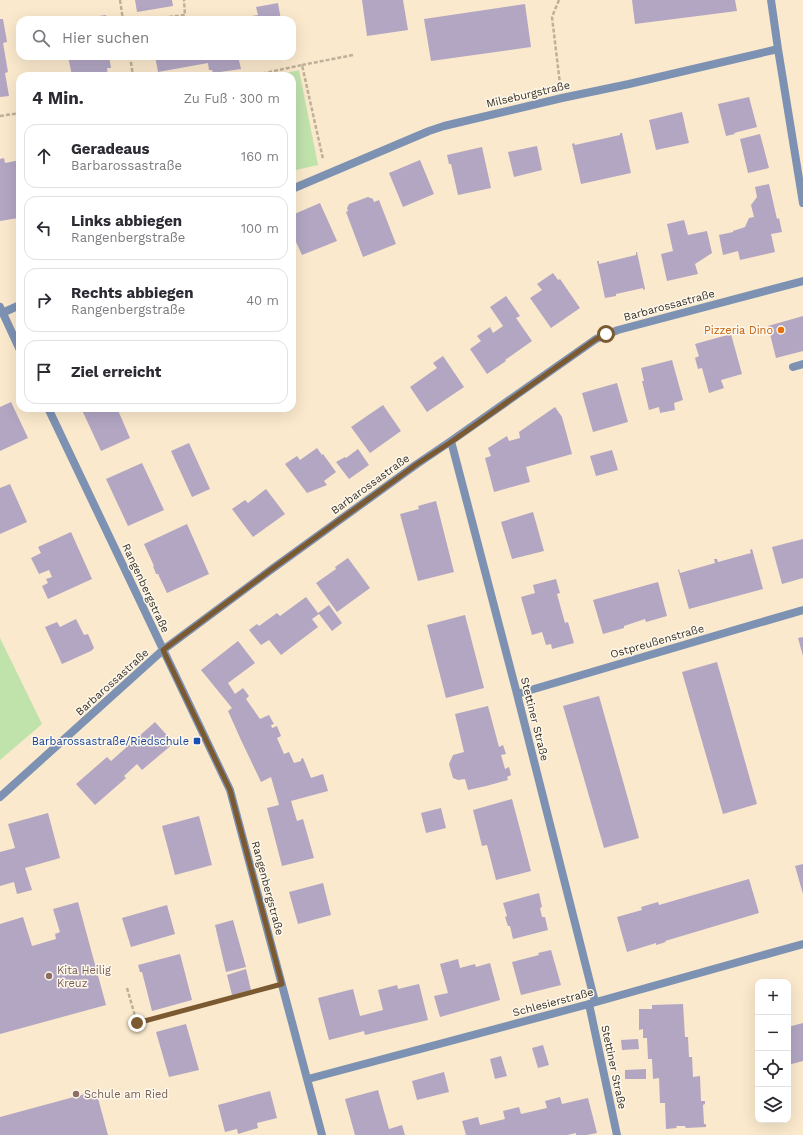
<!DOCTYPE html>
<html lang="de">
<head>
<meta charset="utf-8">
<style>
  :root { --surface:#fff; --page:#f7f7f7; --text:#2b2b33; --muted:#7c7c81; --line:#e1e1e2 }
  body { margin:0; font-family:"Work Sans",sans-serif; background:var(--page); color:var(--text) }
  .controls { position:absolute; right:12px; bottom:12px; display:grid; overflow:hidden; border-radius:8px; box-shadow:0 4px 16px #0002 }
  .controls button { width:36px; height:36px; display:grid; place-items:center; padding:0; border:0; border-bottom:1px solid var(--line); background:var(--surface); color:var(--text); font:20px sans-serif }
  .stop { position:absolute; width:12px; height:12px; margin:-9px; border:3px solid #7b5a31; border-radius:50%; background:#fff }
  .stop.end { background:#7b5a31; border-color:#fff; box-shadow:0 1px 4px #0008 }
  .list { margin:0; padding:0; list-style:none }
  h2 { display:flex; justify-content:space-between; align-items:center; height:52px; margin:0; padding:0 16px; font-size:17px }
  h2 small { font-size:13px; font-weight:400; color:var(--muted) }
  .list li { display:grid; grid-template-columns:26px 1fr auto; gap:12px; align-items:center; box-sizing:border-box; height:64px; margin:0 8px 8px; padding:0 8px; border:1px solid var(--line); border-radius:12px }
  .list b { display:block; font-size:15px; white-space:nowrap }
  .list p { margin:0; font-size:13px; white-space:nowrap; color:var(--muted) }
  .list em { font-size:13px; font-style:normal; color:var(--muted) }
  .icon { flex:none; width:22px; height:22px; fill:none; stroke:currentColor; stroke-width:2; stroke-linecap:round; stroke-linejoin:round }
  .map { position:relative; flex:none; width:803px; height:1135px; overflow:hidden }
  .search { position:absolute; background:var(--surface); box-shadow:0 4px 16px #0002; left:16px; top:16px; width:280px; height:44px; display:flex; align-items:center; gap:10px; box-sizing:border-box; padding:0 14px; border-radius:12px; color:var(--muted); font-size:15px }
  .panel { position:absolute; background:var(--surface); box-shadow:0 4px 16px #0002; left:16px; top:72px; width:280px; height:340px; border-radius:12px }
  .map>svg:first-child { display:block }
  .green { fill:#c0e2ab }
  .building { fill:#b2a6c3 }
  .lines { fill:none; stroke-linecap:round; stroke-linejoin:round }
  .path { stroke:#beb099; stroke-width:2.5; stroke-dasharray:4 2; stroke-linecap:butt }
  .service { stroke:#7d92b3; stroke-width:8 }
  .minor { stroke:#7d92b3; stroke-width:8 }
  .route { stroke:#7b5a31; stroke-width:5 }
  .food-dot { fill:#e8710a; stroke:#fef8ec; stroke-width:1.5 }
  .transit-dot { fill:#1a4fb4; stroke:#fef8ec; stroke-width:1.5 }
  .education-dot { fill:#8d6e63; stroke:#fef8ec; stroke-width:1.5 }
  .labels { text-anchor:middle; stroke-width:3; stroke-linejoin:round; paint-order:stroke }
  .street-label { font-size:11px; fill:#393227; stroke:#fef8ec }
  .food-label { font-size:11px; fill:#c56008; stroke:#fef8ec; text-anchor:end }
  .transit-label { font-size:11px; fill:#164399; stroke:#fef8ec; text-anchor:end }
  .education-label { font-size:11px; fill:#785e54; stroke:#fef8ec; text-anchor:start }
</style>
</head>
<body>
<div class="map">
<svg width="803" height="1135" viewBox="0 0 803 1135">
  <rect width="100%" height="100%" fill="#fae9cc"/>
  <path class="green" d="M299,70l19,95 -26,6v-95h-19z
    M0,638l42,86 -42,36z"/>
  <path class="building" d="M135,0h37l1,6 -36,6z
    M362,0h41l5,30 -41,6z
    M632,0h103l2,11 -102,13z
    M278,3l3,17h-41v-2l18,-3 -2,-8z
    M525,4l6,43 -100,14 -7,-42z
    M106,15l1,5h-29v-1z
    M0,19h3l4,23 -4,1 5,29 -3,1 4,23 -9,1z
    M68,56h41l2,12h-4l1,8h-36z
    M155,56h83l3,13 -28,4 -1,-3h-3l-1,-7 -50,9z
    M749,97l8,30 -23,6 1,1 -9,2 -8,-32z
    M682,112l7,31 -33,7 -7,-30z
    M620,133h2l9,40 -50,11 -9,-40 2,-1 1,2 45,-10z
    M760,134l9,34 -21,5 -8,-34z
    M537,146l5,24 -28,7 -6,-25z
    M482,147l9,41 -33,7 -7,-31h-2l-2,-9z
    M4,158l1,5 15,-3v50h-3l1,8 -18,3v-62z
    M420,160l14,34 -31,13 -14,-34z
    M769,184l8,35 2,-1 3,14 -11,2 4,18 -35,8 -2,-9 -15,4 -4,-20 14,-3v-1l12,-4 4,-9 5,-1 -3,-12 6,-8 -2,-10z
    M368,197l5,2 1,3 5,-2 17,44 -33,13 -17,-45 2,-1 -1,-3 2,-4z
    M320,203l17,38 -35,14 -10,-22v-18z
    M684,220l4,15 19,-4 5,22 -17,11 3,10 -31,7 -6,-27 12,-3 -6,-27z
    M636,252h1l8,37 -2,1v-2l-27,6v2l-11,2 -8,-37h2v3l37,-9z
    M553,273l5,7 2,-1 20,29 -29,20 -21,-30 12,-8 -5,-6z
    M506,296l14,20 -4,2 16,23 -27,19 1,1 -19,13 -17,-25 11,-8 -4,-5 13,-9 3,6 10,-7 -13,-19z
    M803,316v35l-27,7 -8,-32z
    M731,334l11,40 -21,6 3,8 -15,5 -7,-25 -4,1 -3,-11 4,-2 -4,-12z
    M443,356l21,31 -37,25 -17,-25 27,-19 -4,-5z
    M672,360l11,40 -9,3 1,7 -15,3 -1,-6 -10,3 -7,-29h2l-3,-13z
    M617,383l11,39 -35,10 -11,-39z
    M11,402l17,36 -28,13v-44z
    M383,405l18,26 -31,22 -19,-26z
    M555,407l7,10 10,37 -46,13 4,15 -36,10 -9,-34 6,-2 -3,-8 19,-12 2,5 11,-3 -1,-6z
    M81,408h36l13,30 -29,13z
    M189,443l21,46 -18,8 -21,-46z
    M317,448l5,7 1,-1 13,18 -12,9 3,4 -20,8 -22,-29 12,-8 3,4z
    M358,449l11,16 -20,14 -13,-17 9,-5 1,1z
    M612,450l6,20 -22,6 -6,-20z
    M142,463l22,47 -36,16 -22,-47z
    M10,484l17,38 -27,12v-46z
    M266,489l19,25 -32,23 -21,-28 13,-9 3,3z
    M436,501l18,71 -36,9 -18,-67 19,-5 -1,-3z
    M533,512l11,39 -32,8 -11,-37z
    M187,524l22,50 -42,19 -9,-19h-2l-3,-8h1l-10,-22z
    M71,532l21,47 -44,20 -6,-13 6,-3 -2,-4 6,-2 -3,-7 -10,4 -8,-16 10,-5 -3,-6z
    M803,539v39l-21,6 -10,-37z
    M752,549l11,40 -74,20 -11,-39 1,-1 1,4 35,-10 -1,-4h3l1,3 33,-9 -1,-3z
    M348,558l22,30 -33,24 -21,-29 20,-14 -1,-2z
    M556,579l4,14 -3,1 8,29 3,-1 6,21 -22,6 -1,-5 -5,1 -4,-13 -10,3 -11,-38 14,-4 -2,-8z
    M658,582l9,34 -21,6 -1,-3 -21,7v2l-21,6 -10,-34z
    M306,597l12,16 11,-8 13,18 -10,8 -13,-17 -7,5 6,8 -37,28 -12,-15 -8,5 -12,-15 8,-6 2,2 18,-13 3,3z
    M465,615l19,73 -38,10 -19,-73z
    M76,619l8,16 4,-1 6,14 -3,3 -29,13 -17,-37 12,-5 3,5z
    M803,637v19l-5,-18z
    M238,641l17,22 -27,20 7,11 8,-6 6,8 -3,3 14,20 9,-4 5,9 -3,1 1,3 5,-2 4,10 -4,2 7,16 5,-2 5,11 7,-2v-2l2,-1 8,20 12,-4 5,17 -37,10 6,20 6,-2 11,39 -32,8 -15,-58 12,-3 -8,-28 -10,5 -20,-42 -13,-29 4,-3 -31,-38z
    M717,662l40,142 -34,10 -41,-142z
    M599,696l40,142 -35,10 -41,-142z
    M488,706l11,41 4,-2 3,9 -5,1 4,14 4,-2 2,8 -4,2 1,3 -22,6 -18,4 -3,-11 -7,1 -5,-2 -4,-14 4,-9 11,-3 -9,-38z
    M155,722l19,21 -32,27 -5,-6 -13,12 2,2 -31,27 -19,-21 31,-27 4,4z
    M512,799l19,72 -35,9 -9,-35 -5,1 -9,-36z
    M441,808l5,20 -20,5 -5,-20z
    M48,813l12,45 -35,10 7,22 -15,4 -3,-12 -14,4v-34l15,-4 -7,-24z
    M199,816l13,49 -37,10 -13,-49z
    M803,864v30l-8,-28z
    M749,879l10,34 -94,28 1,1 -10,3v-2l-29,9 -10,-35 25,-7 -1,-3 17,-5 1,3z
    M323,883l8,32 -33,9 -9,-32z
    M539,893l3,14 -2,1 2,9h3l3,13 -35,9 -3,-13h-2l-3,-9 2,-1 -4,-13z
    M78,902l28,103 -106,29v-110l23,-7 9,29 24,-7 -1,-5 5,-2 -7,-23z
    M167,905l8,29 -44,13 -9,-29z
    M233,920l13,47 -20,5 -11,-47z
    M551,950l10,35 -40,10 -9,-33 27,-7 -1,-2z
    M180,954l12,46 -40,11 -10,-39h-2l-2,-7z
    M458,959l2,9 15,-4 1,3 14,-4 10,37 -60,17 -6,-21 14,-3 -8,-29z
    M246,969l5,21 -19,5 -5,-20z
    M419,984l9,36 -63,15 -1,-4 -35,9 -11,-42 35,-9 7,27 23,-6 -5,-20 19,-5 1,4z
    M683,1004l2,33h3l1,20h3l1,20 7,-1 1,25h4v3l-2,1 1,19h2v3l-20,1 -1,-2h-9l1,2 -11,1 -1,-26h-5l-1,-25 -6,1 -1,-20h-4l-1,-21h-4v-9l-4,1v-21h13v-4z
    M803,1023v38l-15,4v-38z
    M186,1024l13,46 -30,7 -13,-45z
    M638,1039l1,10 -17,1 -1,-10z
    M543,1045l6,20 -11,3 -6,-20z
    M501,1056l6,20 -12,3 -5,-20z
    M646,1069v10h-21v-9z
    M444,1072l5,20 -32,8 -5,-19z
    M378,1090l11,39 13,-4 3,10h-50l-10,-36z
    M96,1091l12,44h-108v-18z
    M270,1091l7,27 -20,5 1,5 -20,6 -1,-5 -12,3 -7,-27z
    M560,1097l2,7 26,-6 9,35 -10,2h-11v-2l-9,2h-101l-4,-14 16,-4 2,8 25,-6 -2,-8 16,-4 2,7 26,-6 -2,-7z"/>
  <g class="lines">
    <path class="path" d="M120,0l3,20
      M559,0l-7,17 8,67
      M145,20l40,-5 -1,-15
      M130,56l3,20
      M302,65l51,-10
      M257,76l3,-2 42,-9 21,94
      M0,116l20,-3
      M127,988l10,35 131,-35"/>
    <path class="service" d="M793,367l10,-3"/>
    <path class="minor" d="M771,0l7,49 25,154
      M292,189l137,-58 15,-5 118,-28 67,-14 149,-35
      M0,307l20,43
      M2,313l18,-8
      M48,408l182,382 92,345
      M451,441l66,253 78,308
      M517,694l286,-84
      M0,797l163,-147 109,-81 145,-105 34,-23 145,-102 22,-9 185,-49
      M589,1004l28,131
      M308,1079l281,-75 214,-60"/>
  </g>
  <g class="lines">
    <path class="route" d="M137,1023l145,-39 -52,-194 -67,-140 109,-81 145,-105 34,-22 145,-103 10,-5"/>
  </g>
  <circle class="food-dot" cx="781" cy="330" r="4"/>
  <rect class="transit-dot" x="193" y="737" width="8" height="8" rx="2"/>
  <g class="education-dot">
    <circle cx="49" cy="976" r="4"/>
    <circle cx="76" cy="1094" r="4"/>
  </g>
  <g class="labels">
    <g class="street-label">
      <text transform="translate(528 94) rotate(-13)" y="4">Milseburgstraße</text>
      <text transform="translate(669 305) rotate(-15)" y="4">Barbarossastraße</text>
      <text transform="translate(370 484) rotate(-36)" y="4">Barbarossastraße</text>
      <text transform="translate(146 588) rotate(65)" y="4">Rangenbergstraße</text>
      <text transform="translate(657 641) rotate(-16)" y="4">Ostpreußenstraße</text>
      <text transform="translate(112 682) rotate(-42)" y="4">Barbarossastraße</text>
      <text transform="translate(535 719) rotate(76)" y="4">Stettiner Straße</text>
      <text transform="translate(268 888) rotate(75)" y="4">Rangenbergstraße</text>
      <text transform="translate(553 1002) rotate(-15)" y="4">Schlesierstraße</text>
      <text transform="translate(614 1067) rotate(78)" y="4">Stettiner Straße</text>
    </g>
    <g class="food-label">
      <text x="773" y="334">Pizzeria Dino</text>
    </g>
    <g class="transit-label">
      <text x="189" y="745">Barbarossastraße/Riedschule</text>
    </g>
    <g class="education-label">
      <text x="57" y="974">Kita Heilig<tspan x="57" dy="13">Kreuz</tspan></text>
      <text x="84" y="1098">Schule am Ried</text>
    </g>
  </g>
</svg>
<div class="controls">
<button>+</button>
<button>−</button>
<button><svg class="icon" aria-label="locate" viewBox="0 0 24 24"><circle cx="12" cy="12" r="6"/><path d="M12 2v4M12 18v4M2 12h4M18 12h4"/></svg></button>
<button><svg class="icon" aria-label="layers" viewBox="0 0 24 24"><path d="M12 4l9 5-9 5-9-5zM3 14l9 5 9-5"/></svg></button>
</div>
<div class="stop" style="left:606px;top:334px"></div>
<div class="stop end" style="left:137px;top:1023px"></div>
<div class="search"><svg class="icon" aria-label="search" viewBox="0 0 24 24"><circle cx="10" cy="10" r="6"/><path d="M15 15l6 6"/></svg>Hier suchen</div>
<section class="panel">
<h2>4 Min.<small>Zu Fuß · 300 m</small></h2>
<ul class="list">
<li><svg class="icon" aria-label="ahead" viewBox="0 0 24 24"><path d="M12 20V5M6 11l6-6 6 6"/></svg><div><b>Geradeaus</b><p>Barbarossastraße</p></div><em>160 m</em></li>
<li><svg class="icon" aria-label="left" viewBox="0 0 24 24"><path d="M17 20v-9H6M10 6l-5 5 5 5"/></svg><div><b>Links abbiegen</b><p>Rangenbergstraße</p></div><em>100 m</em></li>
<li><svg class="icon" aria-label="right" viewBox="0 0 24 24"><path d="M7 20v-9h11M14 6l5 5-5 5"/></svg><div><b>Rechts abbiegen</b><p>Rangenbergstraße</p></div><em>40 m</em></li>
<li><svg class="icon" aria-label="arrive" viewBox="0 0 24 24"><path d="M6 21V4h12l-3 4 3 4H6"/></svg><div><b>Ziel erreicht</b></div></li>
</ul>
</section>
</div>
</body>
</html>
